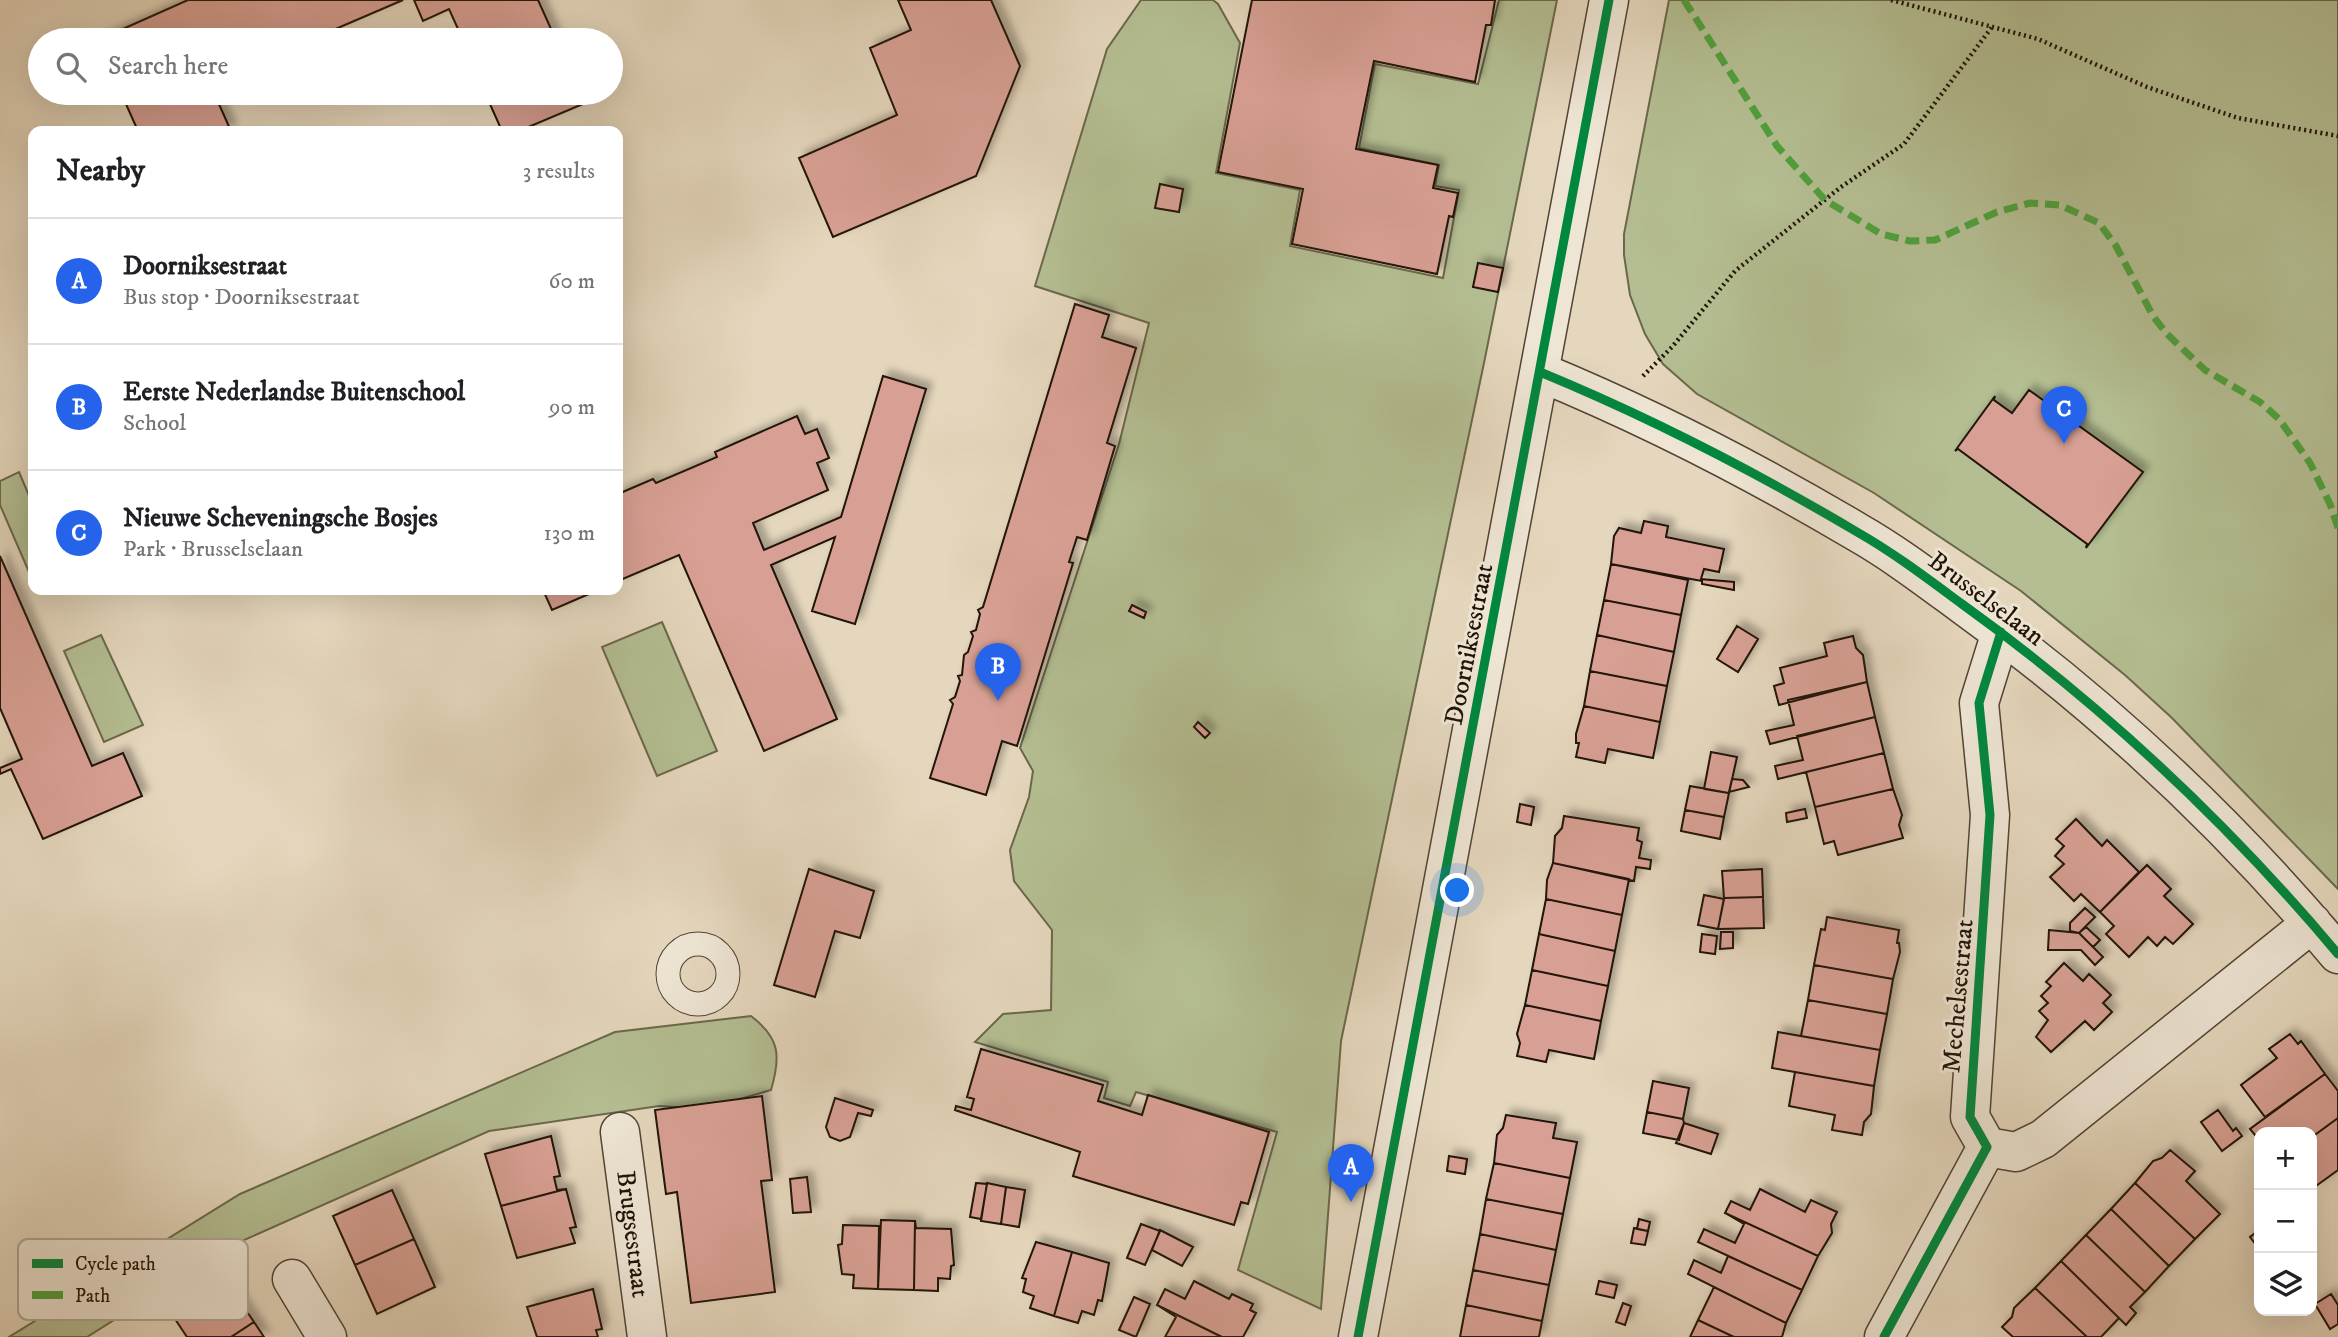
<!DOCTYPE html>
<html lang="en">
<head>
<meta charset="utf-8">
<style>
  :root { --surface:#fff; --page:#f6f6f6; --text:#202124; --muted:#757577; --line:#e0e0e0; --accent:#2563eb }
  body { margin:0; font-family:"IM FELL DW Pica",serif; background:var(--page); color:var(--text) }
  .controls { position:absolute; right:21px; bottom:21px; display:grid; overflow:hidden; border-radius:14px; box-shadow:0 7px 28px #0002 }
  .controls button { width:63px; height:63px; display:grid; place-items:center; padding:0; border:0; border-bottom:2px solid var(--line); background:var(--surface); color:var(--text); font:35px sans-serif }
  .you { position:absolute; left:1458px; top:891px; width:24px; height:24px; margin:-18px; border:5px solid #fff; border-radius:50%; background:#1a73e8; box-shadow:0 0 0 10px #1a73e833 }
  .badge { display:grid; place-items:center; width:46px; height:46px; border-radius:50%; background:var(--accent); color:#fff; font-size:23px; font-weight:700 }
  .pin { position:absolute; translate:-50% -58px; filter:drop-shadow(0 2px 4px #0008) }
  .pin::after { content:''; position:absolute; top:37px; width:24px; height:21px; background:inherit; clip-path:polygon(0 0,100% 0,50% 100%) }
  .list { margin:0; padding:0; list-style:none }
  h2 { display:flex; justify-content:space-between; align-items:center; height:91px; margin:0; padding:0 28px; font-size:30px }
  h2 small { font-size:23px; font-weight:400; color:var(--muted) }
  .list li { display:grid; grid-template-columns:46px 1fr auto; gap:21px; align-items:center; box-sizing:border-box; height:126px; padding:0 28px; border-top:2px solid var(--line) }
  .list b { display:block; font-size:26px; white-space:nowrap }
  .list p { margin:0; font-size:23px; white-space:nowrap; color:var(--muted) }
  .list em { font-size:23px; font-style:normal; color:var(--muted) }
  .icon { flex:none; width:38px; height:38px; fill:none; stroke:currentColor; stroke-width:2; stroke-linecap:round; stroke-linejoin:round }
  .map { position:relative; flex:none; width:2338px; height:1337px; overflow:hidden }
  .search { position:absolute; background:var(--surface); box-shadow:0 7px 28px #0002; left:28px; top:28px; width:595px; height:77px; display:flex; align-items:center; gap:18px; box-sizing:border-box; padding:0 24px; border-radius:38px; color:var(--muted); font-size:26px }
  .panel { position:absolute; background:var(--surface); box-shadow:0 7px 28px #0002; left:28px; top:126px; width:595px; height:469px; border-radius:14px }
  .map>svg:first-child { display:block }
  .green { fill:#b4be92; stroke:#6a684c; stroke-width:2 }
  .building { fill:#d8a094; stroke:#201307; stroke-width:2; filter:url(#shadow) }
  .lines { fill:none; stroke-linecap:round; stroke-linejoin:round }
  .lane-casing { stroke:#514434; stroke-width:25 }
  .street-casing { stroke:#514434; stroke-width:41 }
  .path { stroke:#201307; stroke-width:4.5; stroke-dasharray:2 3.5; stroke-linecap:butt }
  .lane { stroke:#eee5d4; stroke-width:23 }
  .street { stroke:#eee5d4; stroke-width:38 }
  .quiet { stroke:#50a03d; stroke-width:7; stroke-dasharray:14 7; stroke-linecap:butt }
  .cycleway-casing { stroke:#eee5d4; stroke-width:13 }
  .cycleway { stroke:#00873e; stroke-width:9 }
  .labels { text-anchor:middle; stroke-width:6; stroke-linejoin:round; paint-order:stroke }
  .street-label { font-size:26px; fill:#201307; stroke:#eee5d4 }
  .key { fill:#eee5d4; stroke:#b0a696; stroke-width:2 }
  .key-label { font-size:19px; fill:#201307 }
</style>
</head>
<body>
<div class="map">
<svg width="2338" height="1337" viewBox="0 0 2338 1337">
  <defs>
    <filter id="shadow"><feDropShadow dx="6" dy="-6" stdDeviation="3.5" flood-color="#0004"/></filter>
  </defs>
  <rect width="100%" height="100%" fill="#e5d7bd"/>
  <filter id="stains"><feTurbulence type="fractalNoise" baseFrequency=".00286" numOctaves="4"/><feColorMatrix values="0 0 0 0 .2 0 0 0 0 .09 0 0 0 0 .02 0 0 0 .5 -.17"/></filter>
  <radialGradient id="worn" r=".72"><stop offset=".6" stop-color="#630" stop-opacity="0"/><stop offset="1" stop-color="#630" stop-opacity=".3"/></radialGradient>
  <path class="green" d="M1141,0h72l5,4 22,39 -24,130 84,17 -10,56 153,32 16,-88 -24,-4 4,-21 -80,-17 16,-84 103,20 21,-84h58l-73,363 -143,678 -20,268 -83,-39 39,-138 -141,-40 -6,14 -26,-8 4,-16 -133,-40 28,-28 48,-4 1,-80 -38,-49 -4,-31 19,-53 4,-26 -13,-23 99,-304 30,-121 -114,-37 72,-237z
    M1669,0h669v889l-166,-171 -47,-43 -104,-84 -147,-98 -177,-99 -34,-30 -18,-30 -15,-39 -6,-40v-21z
    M19,472l14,33v66l-4,1 -29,-67v-24z
    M662,622l55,129 -60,25 -55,-129z
    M101,635l42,90 -39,17 -40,-91z
    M751,1016c29,22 30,40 20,74l-65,19 -47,-3 -170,25 -256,114 -146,92h-78l231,-143 375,-162z"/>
  <path class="building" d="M188,0h215l-93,40h-212z
    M414,0h124l18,40h-93l-14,-31 -26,12z
    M898,0h93l29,66 -44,110 -143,61 -34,-79 98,-43 -27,-67 41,-18z
    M1252,0h243l-4,25h-5l-11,57 -101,-21 -18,88 82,16 -5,23 25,5 -5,24 -4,-1 -12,58 -145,-30 11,-55 -85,-17z
    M121,93h93l17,38h-93z
    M485,93h93l5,11 -64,27h-17z
    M1160,184l23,5 -4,23 -24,-4z
    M1478,263l25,5 -5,24 -25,-5z
    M1075,304l34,11 -7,22 34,11 -29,95 8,3 -28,94 -10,-3 -8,25 4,1 -56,183 -15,-5 -16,54 -56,-17 23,-74 -3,-4 5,-3 5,-16 -2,-5 4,-1 2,-20 4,-3 5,-16 -2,-4 5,-2 4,-16 -2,-4 5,-3z
    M883,376l43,13 -71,235 -43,-13 23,-74 -64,28 66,154 -73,32 -85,-196 -61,26v-87l35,-15 3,4 61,-26 -2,-5 82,-36 8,18 12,-5 12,29 -12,5 11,27 -75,33 11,27 77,-33z
    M2029,390l114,82 -57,76 1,-4 -129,-95 -3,2 40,-55 -1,4 18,13z
    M1644,521l24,5 -2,11 58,12 -5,23 -15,-3 -3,10 33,3v8l-32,-6v-3l-91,-17 3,-28 5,-8 22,5z
    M0,556l92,210 31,-13 19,43 -99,43 -32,-70 -11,5v-6l22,-9 -22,-51z
    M1611,564l77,16 -7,35 -77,-15z
    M543,590h55l-46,20z
    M1604,600l77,15 -7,37 -77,-17z
    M1132,605l14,7 -2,6 -15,-7z
    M1737,626l21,13 -20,33 -21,-13z
    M1597,635l77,17 -7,34 -77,-15z
    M1853,636l3,12 7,7 4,27 -88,23 -5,-19 10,-3 -4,-15 47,-12 -3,-13z
    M1590,671l77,15 -7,36 -76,-16z
    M1867,682l8,35 -105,27 -4,-13 28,-6 -6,-25z
    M1584,706l76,16 -7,36 -45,-9 -3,14 -29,-6 3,-14h-3v-9z
    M1875,717l9,36 -106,26 -3,-13 28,-6 -6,-24z
    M1198,722l12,11 -5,5 -11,-11z
    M1711,752l26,5 -8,36 -25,-4z
    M1884,753l9,36 -78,18 -9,-35z
    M1732,779l11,1 6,7 -20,5z
    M1690,786l39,7 -5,24 -39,-7z
    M1893,789l9,26 -3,10 4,13 -65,17 -4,-14 -10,3 -9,-37z
    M1520,804l14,3 -3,18 -14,-3z
    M1805,809l2,9 -20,4 -1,-9z
    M1685,810l39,7 -4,22 -39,-8z
    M1564,816l75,12 -2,12 5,2 -3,16 12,2 -1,9 -14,-2 -2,14 -81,-18 2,-27 7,-8z
    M2076,819l26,27 5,-6 32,32 -39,40 -19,-18 -7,7 -24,-24 14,-13 -9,-8 9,-10 -8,-7z
    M1553,863l76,16 -7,36 -76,-16 1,-19z
    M2147,865l24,24 -7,7 29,28 -20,20 -8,-7 -8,9 -9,-9 -19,20 -23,-23 8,-8 -14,-14z
    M809,869l65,22 -14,47 -25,-7 -20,66 -41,-12z
    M1762,869l1,28 -39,1 -2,-27z
    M1704,895l20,4 -6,30 -20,-4z
    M1763,897l1,31 -46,1 6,-31z
    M1546,899l76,16 -7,36 -76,-17z
    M2085,908l10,9 -16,16 -9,-2v-8z
    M1827,917l72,13 -2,13h2l1,9 -7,27 -79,-14 7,-36 4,1z
    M2086,927l14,13 -7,7 -14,-14z
    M2049,930l30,3 24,24 -8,8 -14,-15h-33z
    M1721,932h12v16l-13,1z
    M1539,934l76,17 -7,35 -76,-16z
    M1702,934l15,2 -2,18 -15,-2z
    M2064,963l19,18 6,-7 22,21 -8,8 9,9 -18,18 -9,-9 -34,31 -15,-15 12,-17 -9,-9 9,-8 -7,-7 10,-10 -5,-4z
    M1814,965l79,14 -6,35 -79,-14z
    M1532,970l76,16 -7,35 -76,-16z
    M1808,1000l79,14 -7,36 -79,-14z
    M1525,1005l76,16 -7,38 -45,-9 -3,12 -29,-6 3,-13 -3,-9z
    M1778,1032l102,18 -6,36 -102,-18z
    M2290,1034l8,10 3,-3 24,33 -60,43 -24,-32 36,-27 -8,-9z
    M981,1049l122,36 -5,16 44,14 6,-20 121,37 -21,72 -7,-2 -7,23 -161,-49 7,-24 -125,-42 1,-4 15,4 3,-11 -7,-2z
    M1795,1072l79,14 -3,28 -7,8 -2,13 -30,-5 3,-15 -46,-9z
    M2325,1074l13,17v27l-26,19v-5h-53v8l-9,-11z
    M1653,1081l36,7 -6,31 -36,-7z
    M762,1096l10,84 -11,1 14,111 -84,11 -14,-111 -11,2 -11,-84z
    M835,1098l38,12 -2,6 -13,-3 -8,24 -10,4 -10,-4 -4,-10z
    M2218,1110l15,21 3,-3 6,8 -20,15 -21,-29z
    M1647,1112l36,7 1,4 -5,17 -36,-7z
    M1506,1115l50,8 -3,15 24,4 -7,36 -76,-15 3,-28 6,-7z
    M2338,1118v52l-22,16 -4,-5v-44z
    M1684,1123l34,11 -7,20 -35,-11z
    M551,1136l9,40 -6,1 3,13 9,-1 -65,17 -16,-52z
    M2170,1150l25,21 -9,10 34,33 -25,25 -60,-56 18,-22 9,-3z
    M1449,1156l18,3 -2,15 -18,-3z
    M1494,1163l76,15 -7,36 -77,-15z
    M807,1177l4,35 -18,1 -3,-34z
    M976,1183l11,1 -6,35 -11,-2z
    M987,1183l19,4 -5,37 -20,-3z
    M2135,1183l60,56 -26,27 -58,-57z
    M1006,1187l19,3 -6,37 -18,-3z
    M566,1189l10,38 -6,1 5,15 -58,15 -16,-52z
    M1760,1189l45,23 6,-12 26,12 -6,12 1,9 -14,23 -93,-43 6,-12 19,9z
    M392,1190l22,49 -59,26 -22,-49z
    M1486,1199l77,15 -7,36 -76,-16z
    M2111,1209l58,57 -24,26 -59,-57z
    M1725,1213l93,43 -16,34 -104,-48 6,-13 31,14 9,-19z
    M1639,1219l11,3 -2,9 -11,-2z
    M881,1220l34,1 -1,69 -36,-1z
    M915,1221l1,7 35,1 3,36 -3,1 -1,13 -12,-1v13l-24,-1z
    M1141,1224l19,7 -15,34 -18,-7z
    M843,1225l36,1 -1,63 -25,-1 1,-13 -12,-1 -4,-29 4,-1z
    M1634,1228l14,3 -3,14 -14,-2z
    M1160,1230l33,17 -11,19 -30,-16z
    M2259,1230v19l-9,-12z
    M1480,1234l76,16 -7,35 -76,-15z
    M2086,1235l59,57 -15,15 6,6 -10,12 -65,-64z
    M414,1239l21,48 -58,27 -22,-49z
    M1036,1242l36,10 -18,64 -24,-8 4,-12 -11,-4 3,-13 -4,-1z
    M1072,1252l37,11 -7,38 -4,-1 -4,15 -12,-4 -4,12 -24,-7z
    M1728,1256l74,34 -16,33 -98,-49 6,-14 27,13z
    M2061,1261l58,57 -18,19h-14l-52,-49z
    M1473,1270l76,15 -7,36 -76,-16z
    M224,1278l30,44 -23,15h-44l-16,-24z
    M1194,1281l35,18 3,-5 21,10 -3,6 6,3 -13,24h-21l-65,-32 8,-16 20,10z
    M1599,1281l18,4 -3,13 -18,-4z
    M1714,1287l72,36 -4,14h-48l-36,-17z
    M2035,1288l52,49h-74l-11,-10 10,-10 2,-9z
    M593,1289l9,40 -6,1 2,7h-61l-10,-30z
    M2331,1294l7,11v19l-8,5 -15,-25z
    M1134,1297l16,7 -14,33 -17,-7z
    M1623,1303l8,3 -6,19 -9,-3z
    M1157,1305l65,32h-57l11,-20z
    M1466,1305l76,16 -3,16h-79z
    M1698,1320l36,17h-44z
    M254,1322l10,15h-33z"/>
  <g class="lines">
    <defs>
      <path id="lane" d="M668 974a30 30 0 1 1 60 0a30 30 0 1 1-60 0Z"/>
      <path id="street" d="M1540,372c109,45 216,100 317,160 37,21 71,47 105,72 139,100 266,219 376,350
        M620,1132l27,205
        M1987,1147l29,5 27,-13 269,-216
        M292,1279l35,58
        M1358,1337l251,-1337
        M1884,1337l103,-190 -17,-30 20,-302 -11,-112 22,-71"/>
    </defs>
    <use href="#lane" class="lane-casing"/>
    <use href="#street" class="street-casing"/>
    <path class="path" d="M1891,0l147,39 109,48 91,31 100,18
      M1643,376l29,-29 63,-76 106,-84 63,-43 88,-117"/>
    <use href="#lane" class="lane"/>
    <use href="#street" class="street"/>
    <path class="quiet" d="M1684,0l93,146 48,54 56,34 29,7 25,-1 62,-28 33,-9 30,2 39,18 17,23 37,70 14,18 38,36 55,32 19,17 31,44 20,41 8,24"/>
    <defs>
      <path id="cycleway" d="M1540,372c109,45 216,100 317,160 37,21 71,47 105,72 139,100 266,219 376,350
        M1358,1337l251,-1337
        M1884,1337l103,-190 -17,-30 20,-302 -11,-112 22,-71"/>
    </defs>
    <use href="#cycleway" class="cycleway-casing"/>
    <use href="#cycleway" class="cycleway"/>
  </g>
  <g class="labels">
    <g class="street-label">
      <text transform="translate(1987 598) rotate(37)" y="9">Brusselselaan</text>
      <text transform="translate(1468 644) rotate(-79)" y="9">Doorniksestraat</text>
      <text transform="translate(1957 996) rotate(-85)" y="9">Mechelsestraat</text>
      <text transform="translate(634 1234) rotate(83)" y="9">Brugsestraat</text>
    </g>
  </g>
  <rect x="18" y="1239" width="230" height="81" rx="10" class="key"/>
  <rect x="32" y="1259" width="31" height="9" fill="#00873e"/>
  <rect x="32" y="1291" width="31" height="8" fill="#50a03d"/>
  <g class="key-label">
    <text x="75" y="1270">Cycle path</text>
    <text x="75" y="1302">Path</text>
  </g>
  <rect width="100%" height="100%" filter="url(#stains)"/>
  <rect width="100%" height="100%" fill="url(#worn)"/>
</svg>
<div class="controls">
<button>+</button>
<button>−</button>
<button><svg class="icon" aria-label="layers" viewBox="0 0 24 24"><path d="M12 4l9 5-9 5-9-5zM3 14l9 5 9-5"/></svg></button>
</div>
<div class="you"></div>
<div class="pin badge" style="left:1351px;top:1202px">A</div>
<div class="pin badge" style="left:998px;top:701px">B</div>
<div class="pin badge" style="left:2064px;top:444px">C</div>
<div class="search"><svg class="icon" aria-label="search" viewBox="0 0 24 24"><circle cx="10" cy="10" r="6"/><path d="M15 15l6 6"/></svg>Search here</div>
<section class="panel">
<h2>Nearby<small>3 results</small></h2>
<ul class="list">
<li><span class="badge">A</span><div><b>Doorniksestraat</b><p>Bus stop · Doorniksestraat</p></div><em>60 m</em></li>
<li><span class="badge">B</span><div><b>Eerste Nederlandse Buitenschool</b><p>School</p></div><em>90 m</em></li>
<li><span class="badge">C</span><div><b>Nieuwe Scheveningsche Bosjes</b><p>Park · Brusselselaan</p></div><em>130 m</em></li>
</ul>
</section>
</div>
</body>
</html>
